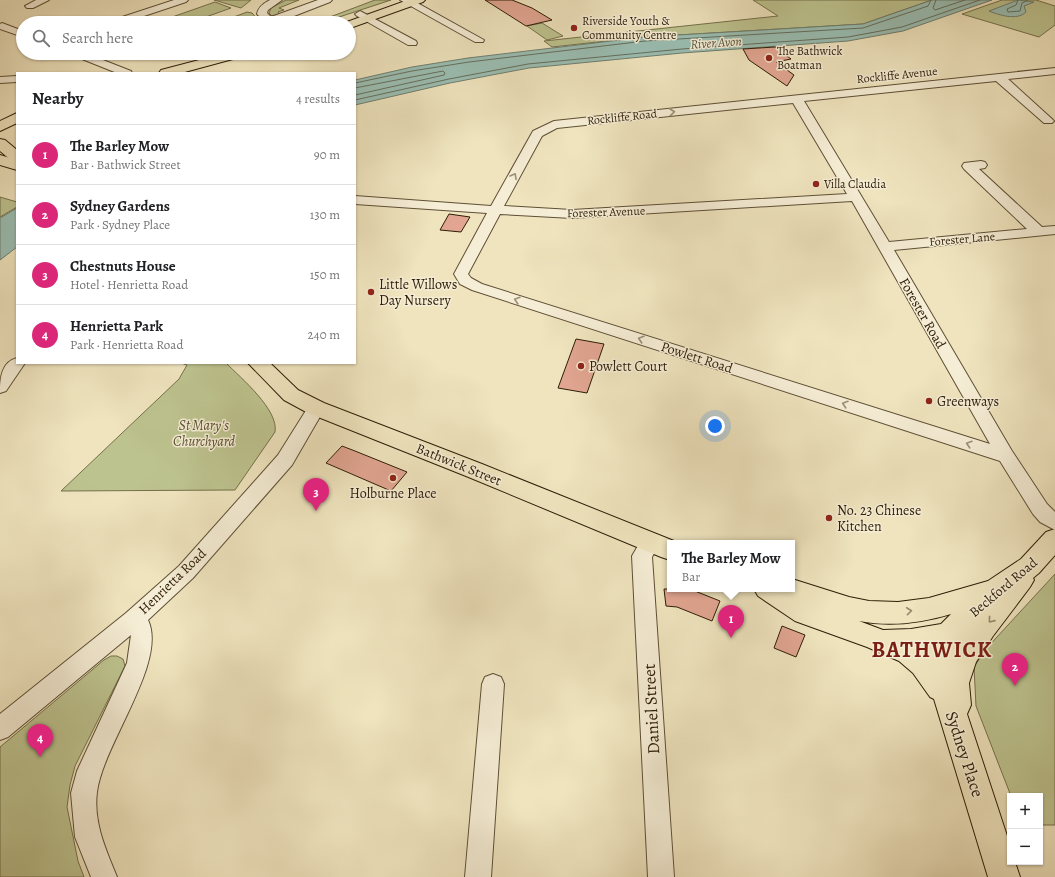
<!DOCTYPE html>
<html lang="en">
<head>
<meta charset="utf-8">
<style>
  :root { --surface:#fff; --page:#f2f2f2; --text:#202124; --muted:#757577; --line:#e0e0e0; --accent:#db2777 }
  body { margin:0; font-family:Alegreya,serif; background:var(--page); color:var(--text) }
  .controls { position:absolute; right:12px; bottom:12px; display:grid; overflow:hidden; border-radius:0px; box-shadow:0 1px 3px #0004 }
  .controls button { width:36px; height:36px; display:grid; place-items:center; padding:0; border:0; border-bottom:1px solid var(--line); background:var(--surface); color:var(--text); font:20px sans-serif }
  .you { position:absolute; left:715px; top:426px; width:14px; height:14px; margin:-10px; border:3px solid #fff; border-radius:50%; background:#1a73e8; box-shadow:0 0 0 6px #1a73e833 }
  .badge { display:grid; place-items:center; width:26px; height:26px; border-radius:50%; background:var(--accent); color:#fff; font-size:13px; font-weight:700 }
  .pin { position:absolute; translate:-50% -33px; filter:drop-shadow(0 1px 2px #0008) }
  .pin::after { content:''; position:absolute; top:21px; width:14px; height:12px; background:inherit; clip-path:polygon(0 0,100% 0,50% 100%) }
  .popup { position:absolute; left:667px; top:540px; width:128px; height:52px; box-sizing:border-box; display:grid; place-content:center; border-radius:0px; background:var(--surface); filter:drop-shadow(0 1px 3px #0005); font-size:13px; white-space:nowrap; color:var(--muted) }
  .popup b { font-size:15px; color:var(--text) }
  .popup::after { content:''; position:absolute; left:50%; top:100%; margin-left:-8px; border:8px solid transparent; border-top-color:var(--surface) }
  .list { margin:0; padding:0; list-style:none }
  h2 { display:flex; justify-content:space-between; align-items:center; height:52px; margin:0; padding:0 16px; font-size:17px }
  h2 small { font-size:13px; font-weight:400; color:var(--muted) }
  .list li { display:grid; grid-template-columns:26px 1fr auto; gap:12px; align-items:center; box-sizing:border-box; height:60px; padding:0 16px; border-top:1px solid var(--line) }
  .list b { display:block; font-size:15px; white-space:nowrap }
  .list p { margin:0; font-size:13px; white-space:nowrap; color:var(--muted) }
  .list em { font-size:13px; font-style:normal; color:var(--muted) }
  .icon { flex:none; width:22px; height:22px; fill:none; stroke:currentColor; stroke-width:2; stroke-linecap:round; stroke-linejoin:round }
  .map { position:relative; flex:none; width:1055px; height:877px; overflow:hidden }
  .search { position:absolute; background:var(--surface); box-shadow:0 1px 3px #0004; left:16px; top:16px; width:340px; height:44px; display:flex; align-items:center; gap:10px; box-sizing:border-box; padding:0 14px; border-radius:22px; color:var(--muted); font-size:15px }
  .panel { position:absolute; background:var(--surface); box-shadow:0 1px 3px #0004; left:16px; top:72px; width:340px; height:292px; border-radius:0px }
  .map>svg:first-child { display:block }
  .green { fill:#bdc38f; stroke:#75704b }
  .water { fill:#9abeb3; stroke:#6e7e6e }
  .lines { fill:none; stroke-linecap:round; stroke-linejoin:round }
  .shore { stroke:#646e5d; stroke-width:1 }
  .building { fill:#e1a591; stroke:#2d1d07 }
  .minor-casing { stroke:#5e4f35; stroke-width:2 }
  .primary-casing { stroke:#2d1d07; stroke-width:2 }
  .trunk-casing { stroke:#2d1d07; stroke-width:2 }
  .minor { fill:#f5edd5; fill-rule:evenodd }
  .primary { fill:#efe4be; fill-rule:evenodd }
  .trunk { fill:#efe4be; fill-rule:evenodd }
  .oneway { stroke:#9b8f78 }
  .oneway2 { stroke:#988a6c }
  .poi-dot { fill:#8f2418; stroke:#f5edd5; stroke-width:1.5 }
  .labels { text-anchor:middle; stroke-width:3; stroke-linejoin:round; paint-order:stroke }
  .far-poi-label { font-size:12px; fill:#2d1d07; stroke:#f5edd5; text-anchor:start }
  .far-street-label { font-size:12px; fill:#2d1d07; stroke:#f5edd5 }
  .far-water-label { font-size:13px; font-style:italic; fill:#535543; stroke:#f5edd5 }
  .poi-label { font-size:14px; fill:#2d1d07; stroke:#f5edd5; text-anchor:start }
  .street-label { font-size:14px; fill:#2d1d07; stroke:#f5edd5 }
  .park-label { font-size:14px; font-style:italic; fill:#584f30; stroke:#f5edd5 }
  .near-street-label { font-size:17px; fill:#2d1d07; stroke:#f5edd5 }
  .near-district-label { font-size:22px; font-weight:bold; letter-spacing:1px; fill:#7a1f14; stroke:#f5edd5 }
</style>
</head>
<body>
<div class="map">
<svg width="1055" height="877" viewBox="0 0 1055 877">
  <rect width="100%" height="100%" fill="#efe4be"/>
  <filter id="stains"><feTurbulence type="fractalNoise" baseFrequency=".005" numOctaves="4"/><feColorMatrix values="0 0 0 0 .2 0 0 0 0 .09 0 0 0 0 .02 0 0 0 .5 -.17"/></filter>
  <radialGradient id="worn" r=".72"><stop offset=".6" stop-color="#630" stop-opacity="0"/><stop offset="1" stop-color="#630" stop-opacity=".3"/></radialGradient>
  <path class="green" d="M214,0h37l-10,8z
    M286,0h13l-20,8 5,2 -6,2 2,2 -8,2 -3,-3 2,-5z
    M375,0h16l-64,21 -13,2z
    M753,0h179l-69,24 -219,13 -92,10 -8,-6 234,-25z
    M1002,0h34l19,6v19l-16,12 -77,-23z
    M215,2l16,6 -42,15h-34z
    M247,12l5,1 6,7 -5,3h-35z
    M542,23l21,13 -16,4 -20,-14z
    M0,197l17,5v5l-17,10z
    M181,363h45c15,15 53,47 49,69l-40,58 -174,1 118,-112 8,-14z
    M1055,574v251h-15v-29h-29l-35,-90 -2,-39 11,-17z
    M111,656h6l6,3 2,7 -50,100 -5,19 -3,22 11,54 6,16h-84v-130l104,-87z"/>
  <path class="water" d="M932,0h60l-89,31 -55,10 -166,12 -153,15 -79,15 -95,22v-25l57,-13 56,-9 177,-21 218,-13z
    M1018,0l16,2 -10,4 2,6c-9,9 -27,3 -37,-1z
    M17,208v39l-17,13v-42z"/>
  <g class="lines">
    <path class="shore" d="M936,0l-3,8 2,2 30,-10
      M1018,0l-2,5 -9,4 1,3 12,-1 2,-8 6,-3
      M355,83l57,-12 57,-9 176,-21 218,-13 65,-22 3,-6
      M355,88l88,-17 2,2 -1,2 -89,20
      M355,100l94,-21 79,-15 154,-15 166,-12 54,-10 78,-27"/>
  </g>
  <path class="building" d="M485,0h27l20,8 20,12 -26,6z
    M775,47l16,12 -15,3 18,13 -7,11 -38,-26 -6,-11z
    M449,214l21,3 -9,15 -21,-2z
    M576,339l28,5 -17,49 -29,-5z
    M342,446l13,5 52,21 -16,19 -65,-28z
    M664,589h26l30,12 -8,20 -35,-14 -11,-1z
    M782,626l23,9 -9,22 -22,-9z"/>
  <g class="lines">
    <defs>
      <path id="minor" d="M36,0h13l-16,8h-6l-2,-2z
        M174,0h14l-2,2 -63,21h-15l2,-2z
        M270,0h12l-14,10 -1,3 4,4 47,-17h14l-2,2 -54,21h-10l-9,-9c1,-7 7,-11 13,-14z
        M400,0h12l72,40 -1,2h-8z
        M360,11l56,30 1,2 -1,2h-8l-51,-29 -2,-2z
        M2,23l21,8v6l-23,-8v-5z
        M71,53h14l46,18 1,2h-15l-45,-18z
        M1055,68v6l-47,5 44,40 2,2 -2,2h-8l-48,-42 -192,20 85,141 138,-13 -63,-60 -2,-3 2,-3 17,-2 4,1 2,3 -2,3 -6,1 63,58 13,-1v8l-161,16 118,201 35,53 8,8v18l-15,-8 -7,-8 -33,-53 -528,-171 -12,-6 -6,-10 33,-61 -132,-9v-8l136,10 42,-75 21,-10zM793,103l54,91 -275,16 -68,-4 38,-70 15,-8zM852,201l138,243 -508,-160 -11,-6 -3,-4 32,-60 72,4z
        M17,76v6l-17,1v-6z
        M17,358v5h8l-19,28 -6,2c0,-14 1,-31 17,-35z
        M316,402l6,2 3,4 -33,57 -99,113 -45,42c20,42 -45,124 -51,172 -4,30 9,58 20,85h-26l-16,-40 -4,-44 6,-22 50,-108 4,-28 -123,102 -8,3v-26l126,-101 53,-47 99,-111 32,-51z
        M650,535l7,2 3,6 -8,14 22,320h-26l-16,-321 11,-19z
        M493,674l8,3 3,7 -13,193h-26l17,-193 3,-7z"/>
      <path id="primary" d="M0,155l17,5v10l-17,-5z"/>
      <path id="trunk" d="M408,0h17l-2,2 -70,25 -4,1v-5h-5z
        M226,53h20l-2,3 -63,17h-22l2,-3z
        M17,113v10l-17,8v-10z
        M0,139l5,1 12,10v13l-5,-2 -12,-10z
        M248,363h22l28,27 26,13 158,61 197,79h-9v17l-9,-3 -195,-81 -158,-63 -24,-13z
        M1055,529v26l-16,18 -6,5 1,2 -4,7 -37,49 -17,26 -7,21 2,22 -4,9 43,131v17h5l5,15h-32l-54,-178 -4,-2 -17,-24 -14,-12 -32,-14 -72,-26 -37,-25 -4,-7h38v-10l57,18 20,4 29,1 31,-4 59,-17 33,-22 25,-27zM951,614l-10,10 -30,5 -28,1 -24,-9c32,6 62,2 92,-7z"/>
    </defs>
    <use href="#minor" class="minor-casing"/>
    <use href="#primary" class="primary-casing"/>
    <use href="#trunk" class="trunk-casing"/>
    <use href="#minor" class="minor"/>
    <use href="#primary" class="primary"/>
    <use href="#trunk" class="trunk"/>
  </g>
  <defs><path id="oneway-chevron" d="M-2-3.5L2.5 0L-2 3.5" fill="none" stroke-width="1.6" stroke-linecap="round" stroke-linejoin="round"/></defs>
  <g class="oneway">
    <use href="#oneway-chevron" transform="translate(672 112) rotate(-6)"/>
    <use href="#oneway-chevron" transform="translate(514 176) rotate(-61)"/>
    <use href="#oneway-chevron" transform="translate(517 300) rotate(-163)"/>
    <use href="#oneway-chevron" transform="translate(641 339) rotate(-162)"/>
    <use href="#oneway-chevron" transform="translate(845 404) rotate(-162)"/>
    <use href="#oneway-chevron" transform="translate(969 444) rotate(-162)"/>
  </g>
  <g class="oneway2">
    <use href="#oneway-chevron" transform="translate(909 611) rotate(-6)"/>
    <use href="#oneway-chevron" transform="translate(991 620) rotate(129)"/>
  </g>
  <g class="poi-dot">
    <circle cx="574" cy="28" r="4"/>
    <circle cx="769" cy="58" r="4"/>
    <circle cx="816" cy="184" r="4"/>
    <circle cx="371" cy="292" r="4"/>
    <circle cx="581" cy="366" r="4"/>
    <circle cx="929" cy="401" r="4"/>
    <circle cx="393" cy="478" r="4"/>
    <circle cx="829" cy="518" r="4"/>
  </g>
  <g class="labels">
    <g class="far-poi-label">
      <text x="582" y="25">Riverside Youth &amp;<tspan x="582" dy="14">Community Centre</tspan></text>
      <text x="777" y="55">The Bathwick<tspan x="777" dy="14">Boatman</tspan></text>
      <text x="824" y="188">Villa Claudia</text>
    </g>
    <g class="far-street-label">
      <text transform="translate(897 75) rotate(-6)" y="4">Rockliffe Avenue</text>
      <text transform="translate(622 117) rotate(-6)" y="4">Rockliffe Road</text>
      <text transform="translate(606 212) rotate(-2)" y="4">Forester Avenue</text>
      <text transform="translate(962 239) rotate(-5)" y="4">Forester Lane</text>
    </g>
    <g class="far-water-label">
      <text transform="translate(716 42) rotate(-4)" y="5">River Avon</text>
    </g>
    <g class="poi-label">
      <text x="379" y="289">Little Willows<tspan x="379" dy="16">Day Nursery</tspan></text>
      <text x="589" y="371">Powlett Court</text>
      <text x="937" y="406">Greenways</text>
      <text x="393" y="498" text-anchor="middle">Holburne Place</text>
      <text x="837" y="515">No. 23 Chinese<tspan x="837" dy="16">Kitchen</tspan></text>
    </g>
    <g class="street-label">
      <text transform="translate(923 313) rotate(60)" y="5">Forester Road</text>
      <text transform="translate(697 357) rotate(18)" y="5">Powlett Road</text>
      <text transform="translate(459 464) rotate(22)" y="5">Bathwick Street</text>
      <text transform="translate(172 581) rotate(-44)" y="5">Henrietta Road</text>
      <text transform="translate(1003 587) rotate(-40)" y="5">Beckford Road</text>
    </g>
    <g class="park-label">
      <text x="204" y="430">St Mary's<tspan x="204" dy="16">Churchyard</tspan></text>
    </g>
    <g class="near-street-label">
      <text transform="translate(651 709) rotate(-93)" y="6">Daniel Street</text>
      <text transform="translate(965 754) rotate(72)" y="6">Sydney Place</text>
    </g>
    <g class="near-district-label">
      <text x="932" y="657">BATHWICK</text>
    </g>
  </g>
  <rect width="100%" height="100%" filter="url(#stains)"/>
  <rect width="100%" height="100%" fill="url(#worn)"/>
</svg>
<div class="controls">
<button>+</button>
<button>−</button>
</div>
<div class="you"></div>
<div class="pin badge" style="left:731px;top:638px">1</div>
<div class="popup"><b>The Barley Mow</b>Bar</div>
<div class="pin badge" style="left:1015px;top:686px">2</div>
<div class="pin badge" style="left:316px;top:511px">3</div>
<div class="pin badge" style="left:40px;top:757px">4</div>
<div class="search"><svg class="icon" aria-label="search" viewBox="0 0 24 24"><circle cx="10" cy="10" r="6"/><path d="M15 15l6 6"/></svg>Search here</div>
<section class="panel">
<h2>Nearby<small>4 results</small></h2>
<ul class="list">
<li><span class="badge">1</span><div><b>The Barley Mow</b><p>Bar · Bathwick Street</p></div><em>90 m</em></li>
<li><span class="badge">2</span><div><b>Sydney Gardens</b><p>Park · Sydney Place</p></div><em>130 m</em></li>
<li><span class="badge">3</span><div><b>Chestnuts House</b><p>Hotel · Henrietta Road</p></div><em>150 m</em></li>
<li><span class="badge">4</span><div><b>Henrietta Park</b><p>Park · Henrietta Road</p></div><em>240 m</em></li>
</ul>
</section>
</div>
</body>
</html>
